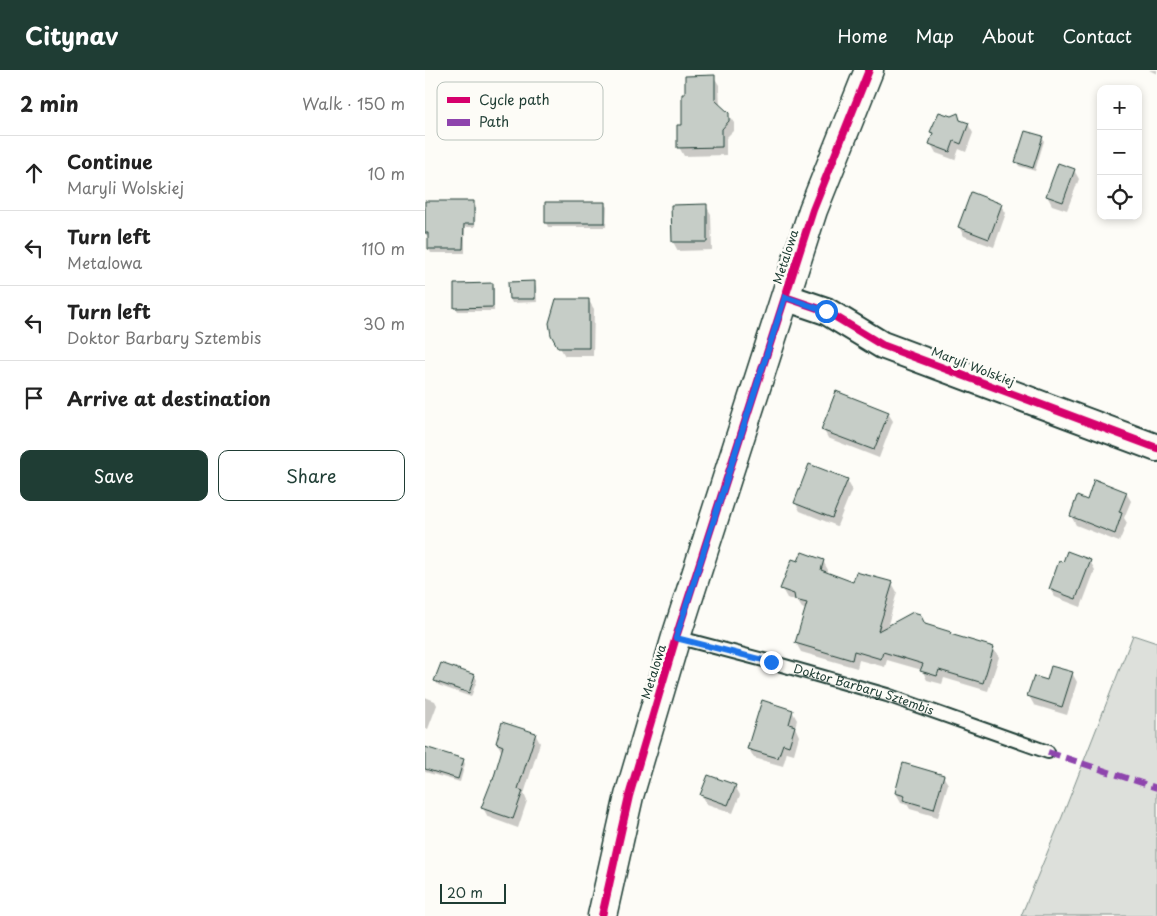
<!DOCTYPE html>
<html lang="en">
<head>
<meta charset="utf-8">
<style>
  :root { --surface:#fff; --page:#f2f2f2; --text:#222; --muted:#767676; --line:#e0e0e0; --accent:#1f3d34 }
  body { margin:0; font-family:"Playpen Sans",sans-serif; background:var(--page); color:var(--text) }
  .controls { position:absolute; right:15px; top:15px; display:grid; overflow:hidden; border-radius:10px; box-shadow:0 2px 8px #0003 }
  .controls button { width:45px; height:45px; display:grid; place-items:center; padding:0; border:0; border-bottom:1px solid var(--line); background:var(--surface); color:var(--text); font:25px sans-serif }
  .scale { position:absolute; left:15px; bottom:12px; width:66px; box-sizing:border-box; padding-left:5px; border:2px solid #1f3d34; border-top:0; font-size:14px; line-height:18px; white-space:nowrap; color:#1f3d34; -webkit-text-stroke:4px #fdfcf7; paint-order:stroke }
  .stop { position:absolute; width:15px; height:15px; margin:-11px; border:4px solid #1a73e8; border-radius:50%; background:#fff }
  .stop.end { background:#1a73e8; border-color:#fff; box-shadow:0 1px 5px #0008 }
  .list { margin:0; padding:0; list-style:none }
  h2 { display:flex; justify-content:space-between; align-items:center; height:65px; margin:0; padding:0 20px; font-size:21px }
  h2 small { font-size:16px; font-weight:400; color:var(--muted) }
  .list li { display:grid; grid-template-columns:32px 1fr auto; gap:15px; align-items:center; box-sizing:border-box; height:75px; padding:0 20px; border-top:1px solid var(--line) }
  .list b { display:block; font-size:19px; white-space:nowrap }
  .list p { margin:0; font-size:16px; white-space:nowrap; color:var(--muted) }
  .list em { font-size:16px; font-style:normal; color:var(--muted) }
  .actions { display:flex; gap:10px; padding:15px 20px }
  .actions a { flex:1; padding:11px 0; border:1px solid var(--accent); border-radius:10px; text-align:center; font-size:18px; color:var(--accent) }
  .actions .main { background:var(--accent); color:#fff }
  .icon { flex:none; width:28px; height:28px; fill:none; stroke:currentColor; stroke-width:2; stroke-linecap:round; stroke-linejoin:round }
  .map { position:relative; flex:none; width:732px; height:846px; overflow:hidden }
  header { display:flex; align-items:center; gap:30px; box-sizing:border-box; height:70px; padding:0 25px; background:var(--accent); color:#fff }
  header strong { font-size:24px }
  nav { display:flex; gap:28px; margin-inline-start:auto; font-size:18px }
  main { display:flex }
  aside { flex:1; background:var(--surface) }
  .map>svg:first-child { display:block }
  .green { fill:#dde0db; stroke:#7e8e88 }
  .shadow { fill:#0003 }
  .building { fill:#c6cdc7; stroke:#1f3d34 }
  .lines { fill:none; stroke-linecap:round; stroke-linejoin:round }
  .service-casing { stroke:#1f3d34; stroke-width:16 }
  .minor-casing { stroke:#1f3d34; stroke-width:30 }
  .tertiary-casing { stroke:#1f3d34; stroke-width:31 }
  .service { stroke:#fdfcf7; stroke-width:12 }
  .minor { stroke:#fdfcf7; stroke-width:26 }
  .tertiary { stroke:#fdfcf7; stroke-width:28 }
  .quiet { stroke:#8e44ad; stroke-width:6; stroke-dasharray:12 6; stroke-linecap:butt }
  .cycleway-casing { stroke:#fdfcf7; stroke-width:11 }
  .cycleway { stroke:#d6006c; stroke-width:8 }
  .route { stroke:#1a73e8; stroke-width:6 }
  .labels { text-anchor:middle; stroke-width:5; stroke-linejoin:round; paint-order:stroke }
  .street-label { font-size:12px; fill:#1f3d34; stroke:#fdfcf7 }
  .key { fill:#fdfcf7; stroke:#bac3bc; stroke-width:1 }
  .key-label { font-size:14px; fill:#1f3d34 }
</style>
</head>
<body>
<header>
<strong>Citynav</strong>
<nav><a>Home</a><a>Map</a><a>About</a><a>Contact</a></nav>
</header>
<main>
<aside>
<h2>2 min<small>Walk · 150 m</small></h2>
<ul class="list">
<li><svg class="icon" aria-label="ahead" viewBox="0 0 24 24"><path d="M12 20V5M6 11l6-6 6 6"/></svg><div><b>Continue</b><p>Maryli Wolskiej</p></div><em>10 m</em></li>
<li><svg class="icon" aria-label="left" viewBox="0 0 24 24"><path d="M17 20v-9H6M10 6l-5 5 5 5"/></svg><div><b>Turn left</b><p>Metalowa</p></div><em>110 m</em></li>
<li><svg class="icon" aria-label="left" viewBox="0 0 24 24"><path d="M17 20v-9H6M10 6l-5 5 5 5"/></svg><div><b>Turn left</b><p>Doktor Barbary Sztembis</p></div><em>30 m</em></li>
<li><svg class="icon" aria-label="arrive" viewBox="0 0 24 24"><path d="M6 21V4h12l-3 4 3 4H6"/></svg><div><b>Arrive at destination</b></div></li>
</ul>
<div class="actions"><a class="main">Save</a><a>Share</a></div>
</aside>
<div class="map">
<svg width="732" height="846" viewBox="0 0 732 846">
  <rect width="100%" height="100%" fill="#fdfcf7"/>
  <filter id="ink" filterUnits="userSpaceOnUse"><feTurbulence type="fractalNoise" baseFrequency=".02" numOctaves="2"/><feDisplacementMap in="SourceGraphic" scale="10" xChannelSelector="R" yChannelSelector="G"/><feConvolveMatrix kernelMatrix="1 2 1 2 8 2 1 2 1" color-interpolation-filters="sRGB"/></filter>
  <g filter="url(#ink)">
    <path class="green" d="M708,565l24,8v273h-136l41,-99z"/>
    <path class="shadow" d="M724,0h8v4z
      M289,7l5,8 1,21 8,8 6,9v7l-8,8v17l-42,1 -5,-9 5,-21 2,-31z
      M532,44l5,8 6,2 5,9 -7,19 -7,-3 -4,11 -19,-7 -5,-9 3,-8 -2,-4 19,-14z
      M617,67l2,4 -9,30 -16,-5 -2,-4z
      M649,100l5,9 -12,31 -15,-5 -5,-9z
      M48,133l3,4 -1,20h-10v26h-34l-2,-4v-12h-1l-3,-4z
      M179,133l3,4 -1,20h-58l-2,-4z
      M576,135l5,8 -12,34 -30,-11 -5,-9z
      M281,136l5,8 1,36 -34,1 -5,-9 -1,-35z
      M109,212l2,4 1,16 -25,1 -2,-4z
      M67,214l2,4v23h-36l-3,-4z
      M164,231l5,8 -1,47h-28l-13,-22z
      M463,343l5,8 -14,37 -51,-20 -5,-9z
      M422,410l5,9 -15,37 -37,-15 -5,-9z
      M701,423l5,8 -7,17 3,5 -8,19 -43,-17 -5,-9 16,-15z
      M398,491l5,9 -1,4 27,10 38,-1 5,9 -10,36 37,-3 26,8 2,3 41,12 6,9 -11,34 -44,-13 -2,6 -15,-4 -5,-10 -35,-10 -2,7 -26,-7 -2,8 -56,-16 -5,-9 10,-33 -4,-2 -4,-6 -11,-4 -5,-9 17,-26z
      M665,491l5,9 -14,37 -26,-10 -5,-8z
      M647,603l5,9 -10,33 -33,-10 -5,-9 18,-15z
      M50,606l2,4 -6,17 -33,-12 -2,-4z
      M0,627l10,4 2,4 -9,24 -3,-1z
      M367,641l5,9 -2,7 4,9 -5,18 -7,-2 -4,14 -29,-8 -5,-9z
      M110,664l5,9 -16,51 3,7 -9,27 -30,-11 -5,-9 19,-56 -5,-9z
      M0,679l38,11 2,4 -5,18 -35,-10z
      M518,706l5,8 -10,33 -28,-8 -3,-5 -6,-2 -5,-9z
      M310,716l5,9 -7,18 -26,-9 -5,-9z"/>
    <path class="building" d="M290,5v25l14,13v8l-7,8v18l-45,1v-23h5v-31h3v-18z
      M514,42l12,4 7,-3 2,7 9,3 -8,21 -7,-3 -4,11 -21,-8 4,-11 -3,-1z
      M600,61l18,5 -10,32 -18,-6z
      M633,93l17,6 -12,33 -17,-6z
      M546,122l31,12 -13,35 -31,-12z
      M0,131h49v23h-10l-1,25h-35v-16h-3z
      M120,132h60v21h-60z
      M282,134v38h-35l-1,-37z
      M110,211v18h-26l-1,-17z
      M68,213v24l-39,1v-24z
      M131,229h33v49h-31l-7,-13 -2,-12z
      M411,321l53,21 -15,38 -53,-20z
      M384,394l39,15 -16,39 -38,-15z
      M669,409l33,13 -8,20 3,1 -7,21 -45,-18 7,-20 10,4z
      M642,481l24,9 -15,39 -27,-10 10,-28 4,1z
      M377,482l22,8 -3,10 32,12 3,-10 37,10 -15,49 35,-19 7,2 5,10 26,8 -1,2 44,13 -11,36 -44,-13 -2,6 -17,-5 3,-7 -40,-12 -2,7 -27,-8 -2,9 -57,-17 12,-40 -12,-3 -1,-6 -14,-5 12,-30 6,2z
      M16,593l34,12 -6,18 -35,-12z
      M626,596l22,6 -11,35 -35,-11 7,-20 13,4z
      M337,630l31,10 -4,14 6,2 -6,20 -6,-2 -5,14 -31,-9z
      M77,652l34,11 -18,56 5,2 -10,28 -32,-11 11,-28h1l10,-34 -7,-3z
      M0,677l39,12 -6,20 -33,-10z
      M478,693l41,12 -10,34 -31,-9 2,-4 -10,-3z
      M283,705l28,10 -8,20 -28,-10z"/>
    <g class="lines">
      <defs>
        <g id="service">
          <path id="s1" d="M251,567l95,25 116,33 161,57"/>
        </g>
        <path id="minor" d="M360,227l41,14 56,34 275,103"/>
        <path id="tertiary" d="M177,846l27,-120 47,-159 137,-427 56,-140"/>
      </defs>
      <use href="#service" class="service-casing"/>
      <use href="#minor" class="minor-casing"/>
      <use href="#tertiary" class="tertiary-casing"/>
      <use href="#service" class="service"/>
      <use href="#minor" class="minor"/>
      <use href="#tertiary" class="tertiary"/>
      <path class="quiet" d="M623,682l109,36"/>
      <defs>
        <path id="cycleway" d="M360,227l41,14 56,34 275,103
          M177,846l27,-120 47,-159 137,-427 56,-140"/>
      </defs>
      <use href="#cycleway" class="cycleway-casing"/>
      <use href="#cycleway" class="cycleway"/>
    </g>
  </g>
  <g class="lines" filter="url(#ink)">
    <path class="route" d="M346,592l-95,-24 109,-341 41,14"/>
  </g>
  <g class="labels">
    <g class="street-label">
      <text transform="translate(361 187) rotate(-72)" y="4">Metalowa</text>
      <text transform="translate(548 297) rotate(21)" y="4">Maryli Wolskiej</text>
      <text transform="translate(229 602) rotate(-73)" y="4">Metalowa</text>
      <text dy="4" stroke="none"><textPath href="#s1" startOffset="195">Doktor Barbary Sztembis</textPath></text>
    </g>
  </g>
  <rect x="12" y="12" width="166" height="58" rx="8" class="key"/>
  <rect x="22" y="27" width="23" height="6" fill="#d6006c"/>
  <rect x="22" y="49" width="23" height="7" fill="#8e44ad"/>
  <g class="key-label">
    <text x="54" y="35">Cycle path</text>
    <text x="54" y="57">Path</text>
  </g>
</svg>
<div class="controls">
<button>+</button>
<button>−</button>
<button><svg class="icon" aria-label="locate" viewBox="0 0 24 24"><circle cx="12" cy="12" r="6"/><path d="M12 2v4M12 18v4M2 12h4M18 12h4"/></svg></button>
</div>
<div class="scale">20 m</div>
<div class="stop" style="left:401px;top:241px"></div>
<div class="stop end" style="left:346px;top:592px"></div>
</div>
</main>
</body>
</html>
